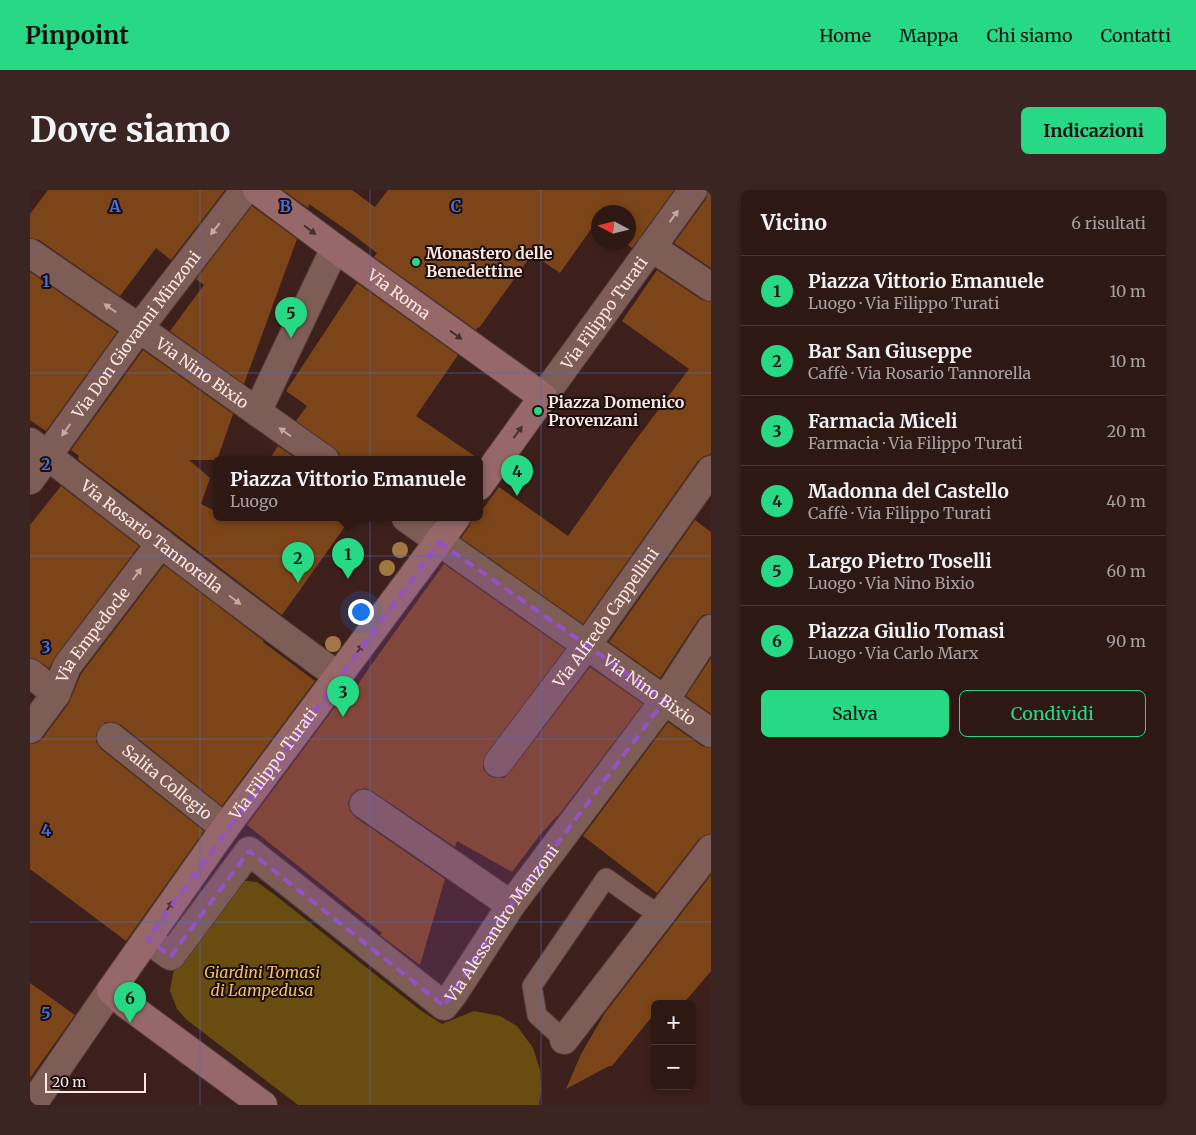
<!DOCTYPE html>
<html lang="it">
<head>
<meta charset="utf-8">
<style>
  :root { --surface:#2e1814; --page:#3a2522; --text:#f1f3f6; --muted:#a7a0a0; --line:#493734; --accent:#27d885 }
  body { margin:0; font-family:Merriweather,serif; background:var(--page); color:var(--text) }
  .controls { position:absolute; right:15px; bottom:15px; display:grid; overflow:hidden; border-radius:8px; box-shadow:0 2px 8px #0003 }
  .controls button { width:45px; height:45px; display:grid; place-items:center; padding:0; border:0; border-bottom:1px solid var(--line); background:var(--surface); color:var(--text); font:25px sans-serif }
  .compass { position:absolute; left:561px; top:15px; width:45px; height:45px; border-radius:50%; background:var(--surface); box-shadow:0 2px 8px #0003; rotate:277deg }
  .scale { position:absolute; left:15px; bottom:12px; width:101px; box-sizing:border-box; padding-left:5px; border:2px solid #fde8e4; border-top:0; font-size:14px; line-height:18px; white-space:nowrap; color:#fde8e4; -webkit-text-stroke:4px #1b0e0c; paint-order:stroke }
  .you { position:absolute; left:330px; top:421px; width:18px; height:18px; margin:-12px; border:4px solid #fff; border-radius:50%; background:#1a73e8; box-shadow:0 0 0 8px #1a73e833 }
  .badge { display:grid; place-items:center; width:32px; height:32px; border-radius:50%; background:var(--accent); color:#111; font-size:16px; font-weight:700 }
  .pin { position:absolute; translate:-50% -41px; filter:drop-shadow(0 1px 2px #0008) }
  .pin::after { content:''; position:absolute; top:26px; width:18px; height:15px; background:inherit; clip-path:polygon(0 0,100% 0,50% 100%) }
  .popup { position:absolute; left:183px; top:266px; width:270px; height:65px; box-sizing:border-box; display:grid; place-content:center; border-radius:8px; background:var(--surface); filter:drop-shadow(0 1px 4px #0005); font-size:16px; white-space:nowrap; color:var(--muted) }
  .popup b { font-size:19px; color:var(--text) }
  .popup::after { content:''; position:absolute; left:50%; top:100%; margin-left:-10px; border:10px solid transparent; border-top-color:var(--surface) }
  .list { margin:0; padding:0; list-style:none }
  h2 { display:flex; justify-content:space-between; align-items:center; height:65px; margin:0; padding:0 20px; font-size:21px }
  h2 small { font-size:16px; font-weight:400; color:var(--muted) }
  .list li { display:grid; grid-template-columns:32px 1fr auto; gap:15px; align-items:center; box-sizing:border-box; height:70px; padding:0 20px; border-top:1px solid var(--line) }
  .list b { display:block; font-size:19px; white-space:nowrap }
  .list p { margin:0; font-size:16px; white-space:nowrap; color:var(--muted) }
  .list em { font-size:16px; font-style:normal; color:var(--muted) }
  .actions { display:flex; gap:10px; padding:15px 20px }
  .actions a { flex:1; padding:11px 0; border:1px solid var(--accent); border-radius:8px; text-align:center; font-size:18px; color:var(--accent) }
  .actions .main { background:var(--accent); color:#111 }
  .map { position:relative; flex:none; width:681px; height:915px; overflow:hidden; border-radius:8px }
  header { display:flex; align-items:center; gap:30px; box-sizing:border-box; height:70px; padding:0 25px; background:var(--accent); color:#111 }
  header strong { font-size:24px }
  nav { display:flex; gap:28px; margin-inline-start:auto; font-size:18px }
  .intro { display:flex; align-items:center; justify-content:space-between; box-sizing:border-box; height:120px; padding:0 30px }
  h1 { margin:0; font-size:35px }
  .button { padding:12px 22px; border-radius:8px; background:var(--accent); color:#111; font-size:18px; font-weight:700 }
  main { display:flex; gap:30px; padding:0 30px }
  aside { flex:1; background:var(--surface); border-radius:8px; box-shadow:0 2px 8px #0003 }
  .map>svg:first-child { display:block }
  .green { fill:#694c10 }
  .building { fill:#7c4519 }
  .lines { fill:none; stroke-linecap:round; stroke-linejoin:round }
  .lane-casing { stroke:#573e3b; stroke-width:21 }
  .street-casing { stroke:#573e3b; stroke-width:30 }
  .secondary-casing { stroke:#573e3b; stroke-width:30 }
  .lane { stroke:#7f5d57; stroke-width:19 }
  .street { stroke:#7f5d57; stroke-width:28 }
  .secondary { stroke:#966869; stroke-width:28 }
  .tree { fill:#a17743 }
  .oneway { fill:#c4a9a5 }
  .oneway2 { fill:#462e2d }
  .marked { fill:#9552c6; fill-opacity:0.2; stroke:#9552c6; stroke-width:4; stroke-dasharray:10 6; stroke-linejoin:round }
  .grid { fill:none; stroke:#4a6dda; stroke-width:1; stroke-opacity:0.55 }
  .poi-dot { fill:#27d885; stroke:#1b0e0c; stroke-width:2 }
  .labels { text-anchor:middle; stroke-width:4; stroke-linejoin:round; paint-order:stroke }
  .poi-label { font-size:16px; font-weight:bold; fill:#fde8e4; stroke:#1b0e0c; text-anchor:start }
  .street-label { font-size:16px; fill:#fde8e4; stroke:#1b0e0c }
  .park-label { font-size:16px; font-style:italic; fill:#f2bf63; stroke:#1b0e0c }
  .grid-label { font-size:16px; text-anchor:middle; font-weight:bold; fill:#4a6dda; stroke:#1b0e0c; stroke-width:4; stroke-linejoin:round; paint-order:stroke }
</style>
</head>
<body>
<header>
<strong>Pinpoint</strong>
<nav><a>Home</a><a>Mappa</a><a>Chi siamo</a><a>Contatti</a></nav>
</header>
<div class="intro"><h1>Dove siamo</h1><a class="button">Indicazioni</a></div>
<main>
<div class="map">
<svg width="681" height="915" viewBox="0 0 681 915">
  <rect width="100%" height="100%" fill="#3d201b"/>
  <path class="green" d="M207,690l20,2 18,13 145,115 22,14 32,-13 26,5 17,10 16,22 7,22 1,21 -2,14h-241l-111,-85 -10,-11 -7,-18 3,-18 10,-21z"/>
  <path class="building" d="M18,0h177l-54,70 -15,-12 -36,48 -81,-56 -9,-2v-24z
    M253,0h69l23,17 13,-17h286l-42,58 -8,-6h4v-30h-30v12l-2,-2 -36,51 -28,-19 -53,74 -1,-1 -2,3 -102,-73 3,-4 -26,-20 -42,-29 -1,4z
    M678,0h3v78l-37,-25 32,-44z
    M222,16l45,33 -53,145 -74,-53 34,-46 -8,-6z
    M627,80l45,30 9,2v151l-2,2 -5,1 -6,5 -115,163 -122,-86 8,-11 2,-9h8v-4l20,-27 69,49 61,-87 60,-80 -67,-48z
    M0,82l87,60 -71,99 -16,-11z
    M327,93l101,72 -42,61 63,43 -1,1h-138l-1,-7 -5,-5 -38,-27 11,-15 -21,-15z
    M113,160l90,64 -16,46h-28l21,18 -9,26 16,8v6h134l-69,97 -202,-154 -2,-2 1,-3 -8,-6z
    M248,256l20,14h-29z
    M31,296l78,60 -84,111 -6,11 -10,-7 -6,-3h-3v-133z
    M665,330l16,12v82l-8,1 -5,5 -38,58 -51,-36z
    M414,374l121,85 -79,105 -3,7v8l6,7 7,2h8l6,-6 80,-105 53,37 -85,112h-1l-18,20 -27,36 -55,-31 -2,6 -83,-56 -7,-3 -8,2 -6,5 -3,8 2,8 5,6 90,62 -25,86 -40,-30 2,-2 -135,-108 93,-125 5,4 24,-36z
    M134,375l100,76 -1,1 52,39 -93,125 -101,-81 -7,-3h-8l-7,6 -3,7v7l5,7 103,82 -78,110 -96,-72v-125l7,-1 6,-5 26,-35 12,-29z
    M681,468v56l-25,-18z
    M638,532l34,24 9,2v86l-6,1 -6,4 -42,54 -74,-57z
    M681,685v96l-28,33h-28v9l-43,53h-3l-43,23 15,-35 24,-41z
    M0,793l45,32 -45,63z"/>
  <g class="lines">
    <defs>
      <path id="lane" d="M534,850l-27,-25 -5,-29 74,-108 35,25 20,12"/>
      <g id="street">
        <path d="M621,57l60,40"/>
        <path id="s1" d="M0,63l109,75 186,132"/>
        <path id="s2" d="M513,207l150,-207"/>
        <path d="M227,222l78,-164"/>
        <path id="s3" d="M0,252c102,80 204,158 308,234"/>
        <path id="s4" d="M0,290l109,-152 106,-138"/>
        <path id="s5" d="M376,328l305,215"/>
        <path d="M0,483l26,21"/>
        <path id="s6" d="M0,539l26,-35 11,-28 94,-123"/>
        <path id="s7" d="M81,547l114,91"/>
        <path id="s8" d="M468,573l89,-118 124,-175"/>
        <path d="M334,614l147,101"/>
        <path id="s9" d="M117,749l24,17 78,-105 195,155 10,-13 57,-88 154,-205 46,-71"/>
        <path d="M534,850l147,-191"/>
        <path d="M2,915l79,-115"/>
      </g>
      <g id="secondary">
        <path id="s10" d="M227,0l78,58 208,149 -64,89"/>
        <path id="s11" d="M233,915l-137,-101 -15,-14 114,-162 231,-310"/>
      </g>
    </defs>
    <use href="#lane" class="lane-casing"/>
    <use href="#street" class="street-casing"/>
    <use href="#secondary" class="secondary-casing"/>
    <use href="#lane" class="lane"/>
    <use href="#street" class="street"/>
    <use href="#secondary" class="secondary"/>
  </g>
  <g class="tree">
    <circle cx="370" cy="360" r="8"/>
    <circle cx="357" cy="378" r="8"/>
    <circle cx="303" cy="454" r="8"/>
  </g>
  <defs><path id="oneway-solid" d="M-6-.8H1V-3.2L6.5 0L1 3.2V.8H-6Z" transform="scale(1.25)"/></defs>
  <g class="oneway">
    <use href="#oneway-solid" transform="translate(644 26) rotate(-54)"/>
    <use href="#oneway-solid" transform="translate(185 39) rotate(128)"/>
    <use href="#oneway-solid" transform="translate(80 118) rotate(-145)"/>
    <use href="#oneway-solid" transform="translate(36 240) rotate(125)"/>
    <use href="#oneway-solid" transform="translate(255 242) rotate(-144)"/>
    <use href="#oneway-solid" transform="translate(107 384) rotate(-53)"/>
    <use href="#oneway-solid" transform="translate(205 410) rotate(37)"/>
  </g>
  <g class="oneway2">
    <use href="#oneway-solid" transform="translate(280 40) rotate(37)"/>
    <use href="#oneway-solid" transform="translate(426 145) rotate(36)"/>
    <use href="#oneway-solid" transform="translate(488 242) rotate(-54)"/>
    <use href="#oneway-solid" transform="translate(329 460) rotate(-53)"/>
    <use href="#oneway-solid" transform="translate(139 717) rotate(-55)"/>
  </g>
  <path class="marked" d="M409,352l226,158 -154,205 -67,101 -195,-155 -78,105 -24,-17z"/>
  <path class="grid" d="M170,0v915M340,0v915M511,0v915M0,183h681M0,366h681M0,549h681M0,732h681"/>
  <g class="poi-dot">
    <circle cx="386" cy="72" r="5"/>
    <circle cx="508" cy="221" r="5"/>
  </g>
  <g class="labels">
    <g class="poi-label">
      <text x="396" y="69">Monastero delle<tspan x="396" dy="18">Benedettine</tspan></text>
      <text x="518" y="218">Piazza Domenico<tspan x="518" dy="18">Provenzani</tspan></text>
    </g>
    <g class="street-label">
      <text dy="6" stroke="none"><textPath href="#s10" startOffset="176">Via Roma</textPath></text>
      <text dy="6" stroke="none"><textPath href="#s2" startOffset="104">Via Filippo Turati</textPath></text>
      <text dy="6" stroke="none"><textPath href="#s4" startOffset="180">Via Don Giovanni Minzoni</textPath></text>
      <text dy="6" stroke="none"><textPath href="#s1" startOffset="210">Via Nino Bixio</textPath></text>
      <text dy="6" stroke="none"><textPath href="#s3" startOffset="154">Via Rosario Tannorella</textPath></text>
      <text dy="6" stroke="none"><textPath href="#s8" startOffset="181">Via Alfredo Cappellini</textPath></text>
      <text dy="6" stroke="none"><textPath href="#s6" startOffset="114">Via Empedocle</textPath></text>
      <text dy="6" stroke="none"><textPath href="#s5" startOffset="298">Via Nino Bixio</textPath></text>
      <text dy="6" stroke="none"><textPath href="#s11" startOffset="469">Via Filippo Turati</textPath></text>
      <text dy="6" stroke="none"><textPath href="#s7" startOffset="72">Salita Collegio</textPath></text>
      <text dy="6" stroke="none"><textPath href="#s9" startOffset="510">Via Alessandro Manzoni</textPath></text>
    </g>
    <g class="park-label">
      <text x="232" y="788">Giardini Tomasi<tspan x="232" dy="18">di Lampedusa</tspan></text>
    </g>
  </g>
  <g class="grid-label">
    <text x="85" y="22">A</text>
    <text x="255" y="22">B</text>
    <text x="426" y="22">C</text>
    <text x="16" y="97">1</text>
    <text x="16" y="280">2</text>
    <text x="16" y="463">3</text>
    <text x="16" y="646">4</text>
    <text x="16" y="829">5</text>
  </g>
</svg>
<div class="controls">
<button>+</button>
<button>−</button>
</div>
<svg class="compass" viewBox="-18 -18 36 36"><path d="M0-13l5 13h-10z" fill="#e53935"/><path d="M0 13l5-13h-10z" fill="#a7a0a0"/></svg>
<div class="scale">20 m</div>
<div class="you"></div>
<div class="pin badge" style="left:318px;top:389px">1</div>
<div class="popup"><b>Piazza Vittorio Emanuele</b>Luogo</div>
<div class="pin badge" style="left:268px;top:393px">2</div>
<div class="pin badge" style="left:313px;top:527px">3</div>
<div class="pin badge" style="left:487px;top:306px">4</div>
<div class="pin badge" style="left:261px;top:148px">5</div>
<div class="pin badge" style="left:100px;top:833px">6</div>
</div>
<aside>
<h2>Vicino<small>6 risultati</small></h2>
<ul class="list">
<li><span class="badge">1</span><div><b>Piazza Vittorio Emanuele</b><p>Luogo · Via Filippo Turati</p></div><em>10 m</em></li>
<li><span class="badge">2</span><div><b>Bar San Giuseppe</b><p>Caffè · Via Rosario Tannorella</p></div><em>10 m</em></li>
<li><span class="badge">3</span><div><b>Farmacia Miceli</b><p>Farmacia · Via Filippo Turati</p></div><em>20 m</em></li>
<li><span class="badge">4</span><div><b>Madonna del Castello</b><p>Caffè · Via Filippo Turati</p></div><em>40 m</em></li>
<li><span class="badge">5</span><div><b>Largo Pietro Toselli</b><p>Luogo · Via Nino Bixio</p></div><em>60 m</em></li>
<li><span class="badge">6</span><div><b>Piazza Giulio Tomasi</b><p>Luogo · Via Carlo Marx</p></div><em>90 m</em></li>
</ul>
<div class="actions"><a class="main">Salva</a><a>Condividi</a></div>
</aside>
</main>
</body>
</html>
